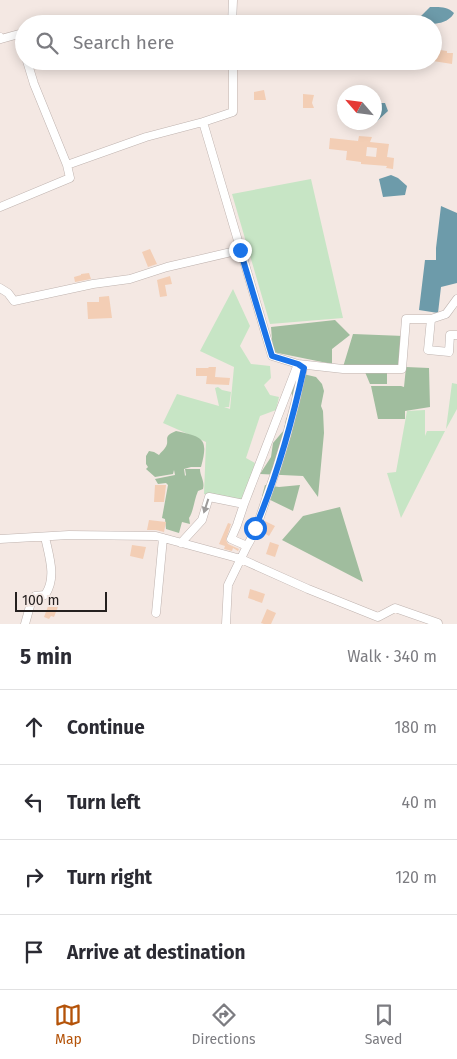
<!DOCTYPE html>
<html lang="en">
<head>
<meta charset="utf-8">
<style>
  :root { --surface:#fff; --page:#f7f7f7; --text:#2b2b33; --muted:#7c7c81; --line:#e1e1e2; --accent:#b45309 }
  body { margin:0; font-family:"Fira Sans",sans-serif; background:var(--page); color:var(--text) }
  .compass { position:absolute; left:337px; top:85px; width:45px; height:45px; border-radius:50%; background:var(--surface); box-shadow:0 2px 12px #0003; rotate:298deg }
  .scale { position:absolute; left:15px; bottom:12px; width:92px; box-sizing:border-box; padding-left:5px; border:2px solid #25201f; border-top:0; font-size:14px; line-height:18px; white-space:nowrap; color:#25201f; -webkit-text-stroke:4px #f4e8e3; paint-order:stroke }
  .stop { position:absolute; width:15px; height:15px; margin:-11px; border:4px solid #1a73e8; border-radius:50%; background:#fff }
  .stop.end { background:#1a73e8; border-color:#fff; box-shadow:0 1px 5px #0008 }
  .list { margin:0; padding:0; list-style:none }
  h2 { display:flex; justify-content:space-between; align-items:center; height:65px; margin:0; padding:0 20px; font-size:21px }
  h2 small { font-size:16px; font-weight:400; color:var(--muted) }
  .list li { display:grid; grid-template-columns:32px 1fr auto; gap:15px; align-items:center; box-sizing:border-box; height:75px; padding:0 20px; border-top:1px solid var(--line) }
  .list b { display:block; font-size:19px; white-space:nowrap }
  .list em { font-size:16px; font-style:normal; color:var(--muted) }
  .icon { flex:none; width:28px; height:28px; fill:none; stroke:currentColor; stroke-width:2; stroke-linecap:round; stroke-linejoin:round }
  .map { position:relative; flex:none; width:457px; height:624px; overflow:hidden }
  .search { position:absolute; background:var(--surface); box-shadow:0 2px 12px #0003; left:15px; right:15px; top:15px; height:55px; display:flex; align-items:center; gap:12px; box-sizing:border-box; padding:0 18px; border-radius:28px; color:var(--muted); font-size:19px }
  .sheet { height:365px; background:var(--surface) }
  nav { display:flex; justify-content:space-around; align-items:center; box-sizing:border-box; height:70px; border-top:1px solid var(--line); background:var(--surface); font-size:14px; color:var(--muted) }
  nav a { display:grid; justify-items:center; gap:2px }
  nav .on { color:var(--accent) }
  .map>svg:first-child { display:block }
  .green { fill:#c7e5c5 }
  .forest { fill:#a0bd9e }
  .water { fill:#6d9baa }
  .building { fill:#f3ceb5; fill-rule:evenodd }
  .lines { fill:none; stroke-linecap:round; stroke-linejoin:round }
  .minor-casing { stroke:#bfb3af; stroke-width:9 }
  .minor { stroke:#fff; stroke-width:8 }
  .oneway { fill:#9d9b9a }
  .route { stroke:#1a73e8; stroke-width:6 }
</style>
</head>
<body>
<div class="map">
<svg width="457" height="624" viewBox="0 0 457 624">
  <rect width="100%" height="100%" fill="#f4e8e3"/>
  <path class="green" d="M311,179l32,139 -73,6 -38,-130z
    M233,289l17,37 -10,20 11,18 19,2 1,12 -7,7 6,10 9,2 -3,13 -16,6 -14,42 9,5 -11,41 -40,-10 2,-52 -43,-19 14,-29 42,12 -4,-18 3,-1 4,3 9,2 -2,15h-5l6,2 4,-42 -34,-16z
    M452,383l5,1v25l-11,20z
    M425,410v26l2,-5h18l-44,87 -14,-45 9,-1 11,-61z"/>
  <path class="forest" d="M335,320l15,15 -18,14v15l-59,-12 -2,-25z
    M353,334l51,2 -3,31h-58z
    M406,367l23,1 1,39 -25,4v8h-27l-7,-33h30l3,1z
    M365,372h22v12h-17z
    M299,373l17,4 6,7 2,7 -3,15 2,5 1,22 -6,64 -15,-21 -43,-2 11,-17 2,-14 11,-13 2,-11 6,-12 2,-7 -4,-10z
    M176,431c27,6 33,7 25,36h-10l-7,2 1,7 1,-1 -1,-6h15c0,7 5,12 3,20l-5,2c-4,9 -4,19 -9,27l1,6 -8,-2 -3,11 -13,-4 -1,-10 -3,-1 6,-33 -2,-2 -8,1 -3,-5 20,-4 -1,-5 -1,4 -18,3 -9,-8 2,-2 -2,-3v-8l3,-5 5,1 5,3c2,-3 4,-4 6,-7 6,-8 -4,-11 11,-17z
    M265,485l14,2 21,-2 -7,26 -31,-15z
    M340,507l23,75 -81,-42 21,-24z"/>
  <path class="water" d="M430,7c9,0 17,-1 24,6 -6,11 -19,11 -30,11l-5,-6z
    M374,101l2,2h9l3,8 -12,11h-1z
    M391,175l7,3 9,8 -2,9 -22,2 -4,-18z
    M441,206l16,7v70l-16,4 -3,26 -19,-3 6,-50h11v-12z"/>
  <path class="building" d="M433,49l14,2v2h6l-1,11 -19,-3z
    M264,90l2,10h-12v-8z
    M303,94l11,1 -2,8 2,5h-11z
    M359,136l13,1 -2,5 19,2 -2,13 7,1 -1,11 -7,-1 1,-2 -26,-2v-2l-15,-2 1,-9 -18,-2 1,-11 28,3zM367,147l10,1 -1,9 -10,-1z
    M150,249l7,15 -9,3 -6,-15z
    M89,273l2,6 -16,3 -1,-5 7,-2v-1z
    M170,276l2,8 -7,1 2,11 -7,1 -3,-17z
    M109,296l3,22 -24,1 -1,-17h12v-5z
    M209,367h7l-1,10 15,1 -1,7 -23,-1 1,-8h-11v-8h12z
    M155,485h11l-2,17h-10z
    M149,520l17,2 -2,10 -8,-2h-9z
    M265,521l10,5 -6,10 -8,-5z
    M228,523l3,1 -5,16 2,4 11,5 -1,2 -5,-3 -1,3 -8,-2 1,-3 -6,-2z
    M270,542l9,3 -4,12 -9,-3z
    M132,545l14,2 -3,12 -13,-3z
    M250,589l15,5 -3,9 -14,-5z
    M50,601l9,3 -5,13 -3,-1 -2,3 -5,-2z
    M267,609l9,4 -5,11h-7l-3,-1z"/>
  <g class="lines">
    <defs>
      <path id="minor" d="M232,24l1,-24
        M0,37l1,2 18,-5 5,15
        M27,61l7,23 33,81 79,-28 57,-15
        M0,207l70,-29 -3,-13
        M0,288l8,5 6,8 79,-17 37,-5 37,-12 73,-17
        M431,319l15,-5 11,-15
        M298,364l45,5h59l4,-50h25l-3,31 21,2 1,-17h7
        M0,539l69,-4 87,1 85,23 67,30 70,28 17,-9 43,15v1
        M181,543l21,-23 7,-23 35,7
        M247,546c9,-14 14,-32 19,-47 16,-43 28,-87 37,-131l-5,-4
        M156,613l7,-75
        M25,624l7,-25 3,-3 10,-1c12,-17 4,-39 0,-58
        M226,624l2,-39 19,-39 -16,-7 6,-14 7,-21 54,-140 -26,-8 -69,-234 30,-10v-51"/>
    </defs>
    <use href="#minor" class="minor-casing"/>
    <use href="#minor" class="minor"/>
  </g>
  <defs><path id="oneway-solid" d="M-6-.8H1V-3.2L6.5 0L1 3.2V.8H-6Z" transform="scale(1.25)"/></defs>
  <use class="oneway" href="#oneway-solid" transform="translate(206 506) rotate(108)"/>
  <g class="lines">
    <path class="route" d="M240,250l32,106 26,8 6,4c-12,54 -27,109 -49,160"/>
  </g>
</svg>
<svg class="compass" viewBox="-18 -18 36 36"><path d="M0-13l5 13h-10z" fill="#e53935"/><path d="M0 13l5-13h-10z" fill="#7c7c81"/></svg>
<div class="scale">100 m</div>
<div class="stop" style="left:255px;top:528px"></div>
<div class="stop end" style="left:240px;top:250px"></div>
<div class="search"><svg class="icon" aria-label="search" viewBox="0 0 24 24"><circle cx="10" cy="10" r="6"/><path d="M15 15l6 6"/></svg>Search here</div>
</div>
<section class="sheet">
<h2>5 min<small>Walk · 340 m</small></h2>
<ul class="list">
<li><svg class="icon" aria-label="ahead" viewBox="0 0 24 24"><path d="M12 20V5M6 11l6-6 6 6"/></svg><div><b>Continue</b></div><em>180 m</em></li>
<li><svg class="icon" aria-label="left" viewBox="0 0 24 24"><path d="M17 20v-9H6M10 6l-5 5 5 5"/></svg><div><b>Turn left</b></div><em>40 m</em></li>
<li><svg class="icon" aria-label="right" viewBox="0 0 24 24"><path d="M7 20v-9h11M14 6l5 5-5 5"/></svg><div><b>Turn right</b></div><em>120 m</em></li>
<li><svg class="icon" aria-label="arrive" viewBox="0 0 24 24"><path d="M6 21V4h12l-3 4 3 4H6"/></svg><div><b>Arrive at destination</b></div></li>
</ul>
</section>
<nav>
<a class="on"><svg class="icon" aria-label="map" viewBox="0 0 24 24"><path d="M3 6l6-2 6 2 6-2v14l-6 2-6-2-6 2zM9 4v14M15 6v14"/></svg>Map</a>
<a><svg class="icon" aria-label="directions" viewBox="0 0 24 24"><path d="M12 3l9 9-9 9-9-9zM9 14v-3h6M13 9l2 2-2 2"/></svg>Directions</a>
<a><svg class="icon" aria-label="saved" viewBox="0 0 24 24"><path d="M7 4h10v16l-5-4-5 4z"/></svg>Saved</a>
</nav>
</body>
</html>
